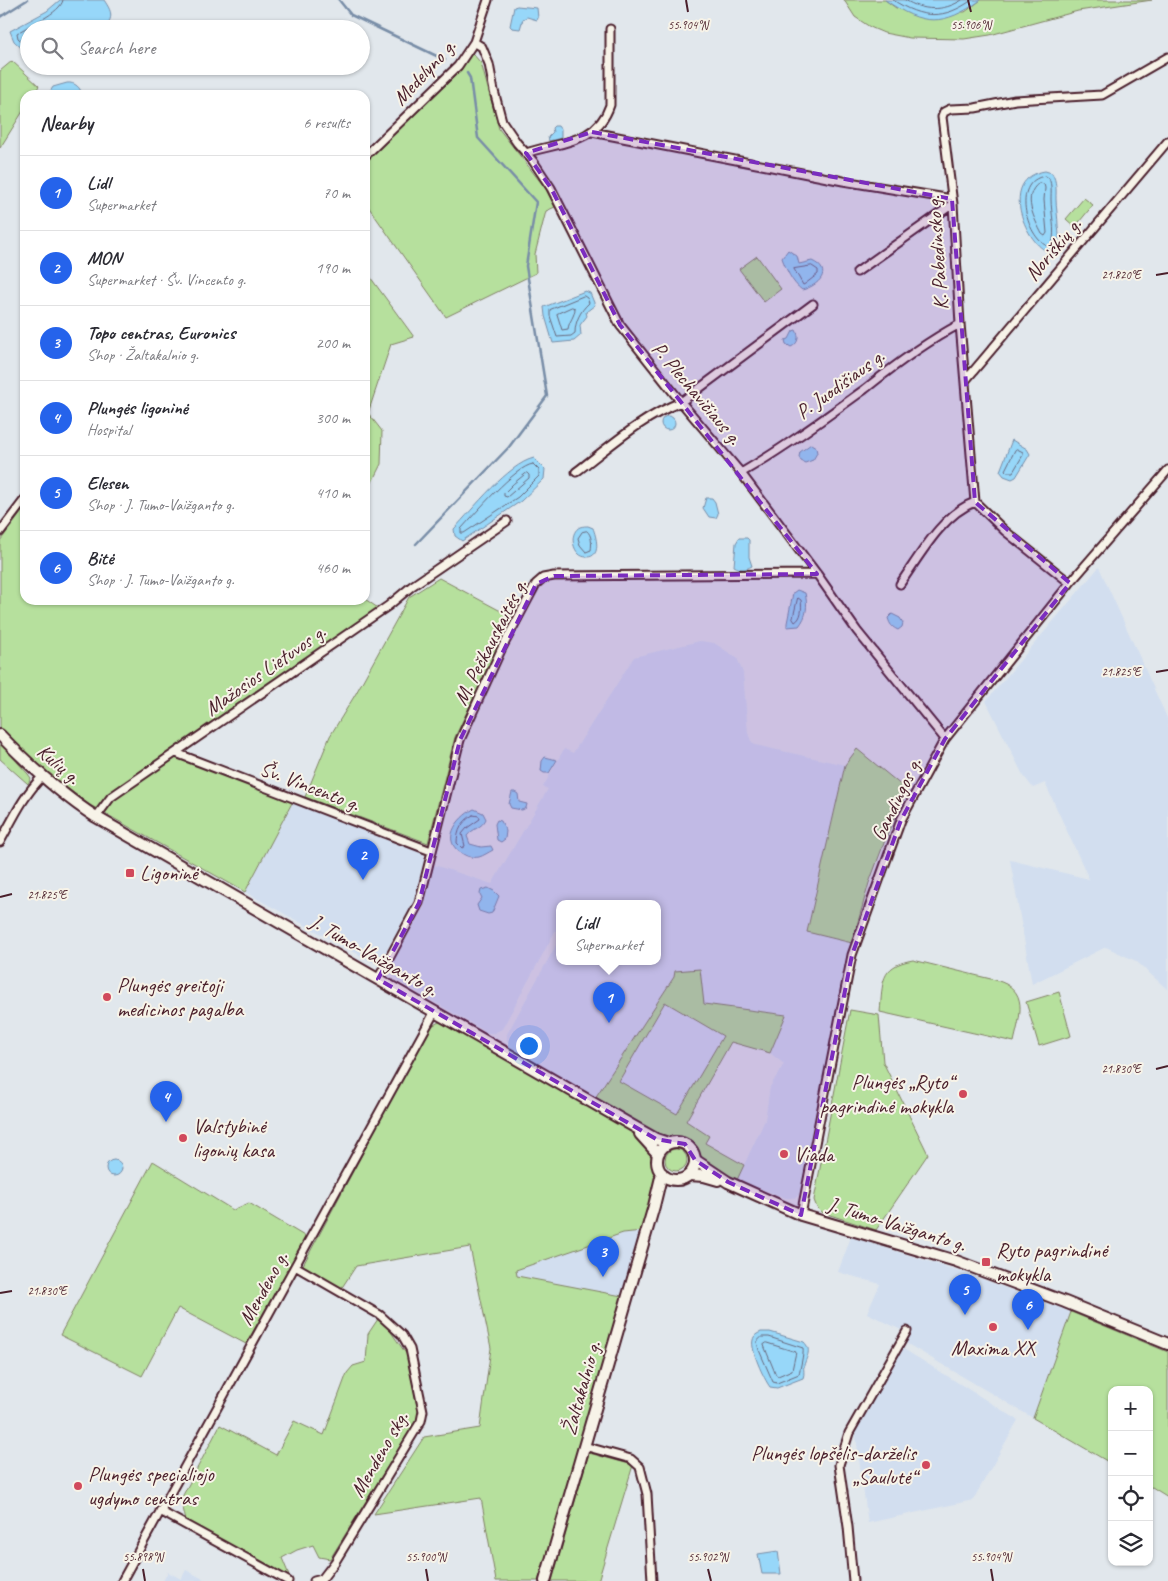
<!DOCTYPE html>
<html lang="en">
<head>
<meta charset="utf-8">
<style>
  :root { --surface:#fff; --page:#f2f2f3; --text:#2b2b33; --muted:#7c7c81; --line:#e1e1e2; --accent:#2563eb }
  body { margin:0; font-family:Caveat,sans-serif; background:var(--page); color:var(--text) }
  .controls { position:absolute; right:15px; bottom:15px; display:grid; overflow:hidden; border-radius:10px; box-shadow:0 1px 4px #0004 }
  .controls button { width:45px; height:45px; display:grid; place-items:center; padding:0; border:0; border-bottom:1px solid var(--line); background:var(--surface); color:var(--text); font:25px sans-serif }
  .you { position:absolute; left:528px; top:1045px; width:18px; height:18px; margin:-12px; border:4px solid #fff; border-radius:50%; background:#1a73e8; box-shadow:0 0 0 8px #1a73e833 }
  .badge { display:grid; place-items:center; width:32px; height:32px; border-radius:50%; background:var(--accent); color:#fff; font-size:16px; font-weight:700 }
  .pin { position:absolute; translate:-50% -41px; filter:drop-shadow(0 1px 2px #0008) }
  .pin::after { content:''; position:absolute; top:26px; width:18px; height:15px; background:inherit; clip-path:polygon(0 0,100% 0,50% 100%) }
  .popup { position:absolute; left:556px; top:900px; width:105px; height:65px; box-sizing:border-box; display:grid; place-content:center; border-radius:10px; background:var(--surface); filter:drop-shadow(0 1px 4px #0005); font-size:16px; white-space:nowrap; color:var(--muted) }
  .popup b { font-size:19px; color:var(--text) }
  .popup::after { content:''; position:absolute; left:50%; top:100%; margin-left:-10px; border:10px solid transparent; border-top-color:var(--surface) }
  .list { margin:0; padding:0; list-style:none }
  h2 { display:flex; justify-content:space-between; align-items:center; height:65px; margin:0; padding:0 20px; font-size:21px }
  h2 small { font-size:16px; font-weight:400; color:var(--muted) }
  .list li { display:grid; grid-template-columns:32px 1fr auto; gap:15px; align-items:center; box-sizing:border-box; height:75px; padding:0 20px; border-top:1px solid var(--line) }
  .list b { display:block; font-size:19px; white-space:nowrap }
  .list p { margin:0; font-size:16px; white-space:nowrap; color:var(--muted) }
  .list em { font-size:16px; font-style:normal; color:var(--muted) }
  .icon { flex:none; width:28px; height:28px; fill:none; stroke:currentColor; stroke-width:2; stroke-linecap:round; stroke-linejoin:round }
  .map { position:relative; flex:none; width:1168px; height:1581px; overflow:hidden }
  .search { position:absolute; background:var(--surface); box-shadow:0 1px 4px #0004; left:20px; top:20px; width:350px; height:55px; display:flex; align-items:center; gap:12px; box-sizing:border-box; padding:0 18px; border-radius:28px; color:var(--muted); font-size:19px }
  .panel { position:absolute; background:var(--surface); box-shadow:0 1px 4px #0004; left:20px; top:90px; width:350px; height:515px; border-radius:15px }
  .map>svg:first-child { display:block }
  .built { fill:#d2deef }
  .green { fill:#b6e09d; stroke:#808064; fill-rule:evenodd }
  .water { fill:#97d7f9; stroke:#788da7 }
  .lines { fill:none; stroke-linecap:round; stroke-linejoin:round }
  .shore { stroke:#69697d; stroke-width:1 }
  .stream { stroke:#788da7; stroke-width:2.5 }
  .minor-casing { stroke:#4a1f2b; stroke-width:11 }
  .secondary-casing { stroke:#4a1f2b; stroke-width:14 }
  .primary-casing { stroke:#4a1f2b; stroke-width:14 }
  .minor { stroke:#f7f3e8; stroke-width:7 }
  .secondary { stroke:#f7f3e8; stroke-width:10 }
  .primary { stroke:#f7f3e8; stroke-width:10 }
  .marked { fill:#7b2cbf; fill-opacity:0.2; stroke:#7b2cbf; stroke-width:4; stroke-dasharray:10 6; stroke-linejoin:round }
  .ticks { fill:none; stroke:#4a1f2b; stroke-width:2 }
  .poi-dot { fill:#d1495b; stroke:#f7f3e8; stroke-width:2 }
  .labels { text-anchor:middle; stroke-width:4; stroke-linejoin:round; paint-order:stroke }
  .street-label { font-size:21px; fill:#4a1f2b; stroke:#f7f3e8 }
  .poi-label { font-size:21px; fill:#4a1f2b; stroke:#f7f3e8; text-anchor:start }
  .ticks-label { font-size:12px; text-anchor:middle; fill:#4a1f2b; stroke:#f7f3e8; stroke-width:4; stroke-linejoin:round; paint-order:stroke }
</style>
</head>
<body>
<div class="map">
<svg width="1168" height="1581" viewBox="0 0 1168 1581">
  <rect width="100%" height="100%" fill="#e1e7ec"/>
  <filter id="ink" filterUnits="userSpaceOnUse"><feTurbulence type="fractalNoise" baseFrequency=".02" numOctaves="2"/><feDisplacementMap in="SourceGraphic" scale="10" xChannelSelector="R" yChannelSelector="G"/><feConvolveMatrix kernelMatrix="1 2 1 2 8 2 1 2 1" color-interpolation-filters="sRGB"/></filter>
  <g filter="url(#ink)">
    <path class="built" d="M1099,567l69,153v270l-32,-29 -30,-14 -74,37 -22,-124 79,19 -44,-96 -12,5 -10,-13 -37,-74z
      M700,641l14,2 23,15 6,15 5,60 3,8 4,4 90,20 -38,166 45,12 -9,38 -43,212 -3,4 -6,1h-5l-49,-18 28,-60 5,-33 14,-23 -14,-11 16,-38 -82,-11 -29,-33 -1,6 -79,121 -82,-50 -6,-7v-7l53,-96v24h98v-58h-98v23l-2,-1 -56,103 -8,4h-6l-90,-52 -8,-11 2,-7 32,-56 10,-42 58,19 56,-95 -5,-2 21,-38 9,4 61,-96z
      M293,801l127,49 4,5 1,6 -1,9 -9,33 -34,57 -9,2 -127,-70z
      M665,1002l58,34 -46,79 -58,-34z
      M642,1231l-20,65 -105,-20 -1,-6 107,-37z
      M851,1237l114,36 106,39 -38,106 -134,-79 2,-9 -34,-17 13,-29 -42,-12z
      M902,1348l116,72 -45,80 -105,23 -13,-93z
      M186,1570l21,11h-44l5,-9 13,7z"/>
    <path class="green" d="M844,0h41l11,8 69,4 16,-12h171l-74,11 -88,24 -26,4 -54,-1 -26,-5 -14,-6 -15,-10z
      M472,53l9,10 18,66 47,60 9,18 -9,4 -11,43 1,19 -90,44 -81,-115v-41l89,-84z
      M12,61l27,25 -6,9h-8v13l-25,40v-77z
      M1084,198l9,7 -18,22 -9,-8z
      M757,256l24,33 -17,13 -25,-33z
      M365,270l49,67 -23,7 -23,69 14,18 -1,33 -16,32z
      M25,508v92l340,-1 13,9 -209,146 124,47 -48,91 -155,-87 -40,-30 -50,-48v-186z
      M439,578l73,39 -57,120 -27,106 -123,-46 25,-61 25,-41 54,-98z
      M0,743l28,31 3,4 -3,6 -28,-25z
      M857,749l50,41 -20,45 -18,48 -17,60 -45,-11 38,-167z
      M913,960l82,20c35,9 25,35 19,62l-134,-30c3,-29 -1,-46 33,-52z
      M700,969l4,35 82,11 -16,38 -39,-11 -45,79 23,15 -4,7 39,22 -7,15 -28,-13 -7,-6 -8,-16 -4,-4 -8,-3h-16l-10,-4 -61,-36 79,-121 1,-6zM665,1002l58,34 -46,78 -58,-33z
      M1059,992l12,44 -32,10 -13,-44z
      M850,1010l29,5 4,47 45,92 -52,76 -55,-18 -4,-4 -3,-8z
      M439,1022l4,1 189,107c15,13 19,14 21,34 1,6 4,10 4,16l-15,51 -19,2 -107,37 1,6 105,20 -63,220 -21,65h-42l-15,-83 -107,16 50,-77 56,-9 11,-80 -21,-101 -114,19 -15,23 -39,-22 128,-240z
      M665 1160a11 11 0 1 1 22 0a11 11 0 1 1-22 0Z
      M153,1161l80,49 16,-7 57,34 -60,107 -68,-36 -36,68 -82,-41z
      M1071,1312l97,40v145l-16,-10 -3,1v-98h-37v74l-79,-46z
      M378,1319l8,6 21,30 12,61 -89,143 -11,-2 -6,-12 -16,5 -15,8 7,17 -3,1 -100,-55 -5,-22 39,-74 56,30 18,-34 30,14 23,-62 6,-7 13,-4 2,-28z
      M589,1453l44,12 -35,116h-46z"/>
    <path class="water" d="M60,0h44c8,12 10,17 0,29h-75v26l-15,-14 -4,-10 37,-20z
      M885,0h96c-38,27 -58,26 -96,0z
      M517,6l20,2 1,10 -1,2 -10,-3 -4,2 -3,10 -8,-1 -2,-2 4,-19z
      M67,83c8,-1 14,5 15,12h-34l5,-8z
      M554,126h4l3,4v8l-12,3 -1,-4 5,-5 -1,-4z
      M1045,171l7,2c5,9 4,16 4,26 0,9 2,18 2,27 1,6 2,17 -2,22 -15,22 -68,-68 -11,-77z
      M788,250l9,6 2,8 13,-3c22,10 6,25 -10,29 -10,-7 -16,-21 -20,-32z
      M585,291l5,2 5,12 -9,7 1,4 -7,9 1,10 -7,6 -21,2 -8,-27 -1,-9z
      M796,330c4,7 2,14 -5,17l-5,-3 -1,-4 4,-1 4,-8z
      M661 423a7 7 0 1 1 14 0a7 7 0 1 1-14 0Z
      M1012,440l15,9 3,5 -14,23 -4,2 -8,-3 -4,-5z
      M811,444l5,3 1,6 -4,7 -8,3 -4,-2 -2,-4 1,-5z
      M534,458l11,11 -1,10 -23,22 -59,40 -7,-5 -1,-7c19,-20 54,-65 80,-71z
      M706,498h6l3,4 3,12 -2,4 -7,-1 -6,-9z
      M588,526l5,2c3,8 9,29 -6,29 -3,0 -6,-1 -8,-3 -7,-6 -9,-22 1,-27 3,-1 6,-1 8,-1z
      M739,538h8l2,2v17l3,9c-7,4 -11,4 -18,0l2,-23z
      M797,590l8,3c3,13 2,23 -6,33l-12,1v-4l6,-30z
      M892,614l8,4 3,5 -1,4 -4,3c-6,-3 -8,-5 -10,-12z
      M545,757l12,3 -8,13h-5l-3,-2 1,-10z
      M512,792h3l3,2 1,8 8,2 -1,4 -4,2 -11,-2 -2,-4z
      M474,809l9,4 3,6c-4,9 -13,9 -19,17l3,8 11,3 10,-1 2,4c-4,2 -10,6 -14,7 -6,1 -11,0 -16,-3 -23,-12 -7,-36 11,-45z
      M497,820l4,1 5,10 -1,8 -4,3 -4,-2 -2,-16z
      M488,888l6,3 5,5 -7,17 -4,1 -9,-3 -2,-6 5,-7 -2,-4 1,-4z
      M106 1168a8 8 0 1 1 16 0a8 8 0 1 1-16 0Z
      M761,1332h9l34,10c8,8 3,14 0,23 -1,5 1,8 -1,13l-26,10 -7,-1c-6,-8 -20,-38 -17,-47 1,-5 4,-6 8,-8z
      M778,1551l3,23h-19l-4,-20z"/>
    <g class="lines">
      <path class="shore" d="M893,0c29,19 51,20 79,0
        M905,0c18,11 38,12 57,0
        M29,48l-11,-10 -1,-5c11,-7 44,-20 46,-33
        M1045,176l4,2c3,8 2,13 2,21 0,15 5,30 1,46l-2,2c-22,-5 -41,-66 -5,-71z
        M1039,183l5,1 1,4 -1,12 3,33 -2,3 -3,-2c-7,-14 -21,-38 -3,-51z
        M812,266l6,4v4l-13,10 -2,1 -9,-16z
        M584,296l3,2 2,5c-9,8 -14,19 -14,30l-4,3 -14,1 -7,-21v-6z
        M572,307l3,1c0,8 -6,13 -7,21l-6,1 -5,-16z
        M1017,449l6,3v3l-10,17h-6l-2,-2 10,-20z
        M533,464l6,6v6l-21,21 -54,36h-3v-4c13,-14 54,-63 72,-65z
        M527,473l2,2v3l-22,19 -3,-1v-3l9,-9z
        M587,531c5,4 5,13 4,19l-5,2 -6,-7 -2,-7 4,-6z
        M798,598l3,2c1,8 1,18 -6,22l-2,-3z
        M473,815l6,1 1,3 -13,9 -5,6 3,12 -3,2 -5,-5c0,-12 5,-22 16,-28z
        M762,1337h7l34,11c1,5 -3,21 -4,26l-22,9 -4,-1 -14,-32 -2,-8z
        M767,1343l29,9 -4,18 -14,6 -2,-1 -11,-27 -1,-3z"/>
      <path class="stream" d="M339,0l12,15 94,45
        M0,17l27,-17
        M416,544l93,-97 38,-51 -21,-130 10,-64 -58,-64 -8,-60 -3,-5"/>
      <defs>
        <path id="minor" d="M474,42l8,5 7,17 5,27 8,30 15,22 16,18 18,27 69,137 61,77 60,71 76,101 40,57 88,108
          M592,132l251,49 109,18
          M526,153c33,-11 71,-9 84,-48v-76
          M365,156l93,-90 16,-24 14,-42
          M857,272l96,-68
          M965,381l203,-240
          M576,472c33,-25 66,-55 105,-70l132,-98
          M741,473c43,-25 84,-55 124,-84 30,-24 61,-47 95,-65
          M0,532l25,-33
          M1070,583l-65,-52 -30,-29 -15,-178 -7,-120 -11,-87 2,-5 6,-3 25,-1 40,-8 87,-5 66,-38
          M900,584c19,-27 42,-70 75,-82
          M176,753l255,98
          M96,817l15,-20 277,-191 24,-20 95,-65
          M0,842c13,-23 23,-46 42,-65
          M378,979l41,-76 41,-163 41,-90 35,-66 7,-6 11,-2 263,-2
          M801,1215l51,-260 49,-135 44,-81 125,-156 98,-113
          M295,1266l85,49 22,20 8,14 13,62 -2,10 -86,141 -13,17 -8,2
          M584,1446l47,13 9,8 7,27 5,87
          M160,1511l128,70
          M122,1581l313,-570
          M853,1581l-5,-54 -9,-62 10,-32 58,-102"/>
        <path id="secondary" d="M695,1160l33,22 73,33 155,46 109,41 103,42
          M689,1175l15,1 14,4"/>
        <path id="primary" d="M0,735c30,31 60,59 96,82l537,309 23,13 12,4
          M640,1134l18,20
          M657 1161a19 19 0 1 1 38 0a19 19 0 1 1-38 0Z
          M545,1581l109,-375 8,-33"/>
      </defs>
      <use href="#minor" class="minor-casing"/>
      <use href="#secondary" class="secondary-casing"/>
      <use href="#primary" class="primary-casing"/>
      <use href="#minor" class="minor"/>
      <use href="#secondary" class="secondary"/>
      <use href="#primary" class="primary"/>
    </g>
  </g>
  <path class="marked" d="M592,132l360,67 23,303 95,81 -125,156 -44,81 -49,135 -51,260 -73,-33 -33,-22 -10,-16 -29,-5 -278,-160 41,-76 41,-163 76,-156 18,-8 263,-2 -197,-249 -69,-137 -25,-35z"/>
  <path class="ticks" d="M686,0l2,12M968,0l3,12M1156,275l12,-2M1156,672l12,-2M0,897l12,-3M1156,1069l12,-3M0,1293l12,-2M143,1569l2,12M426,1569l2,12M708,1569l3,12M991,1569l2,12"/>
  <g class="poi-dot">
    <rect x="125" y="868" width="10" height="10" rx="2.5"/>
    <circle cx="107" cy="997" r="5"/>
    <circle cx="963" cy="1094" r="5"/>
    <circle cx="183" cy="1138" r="5"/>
    <circle cx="784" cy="1154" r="5"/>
    <rect x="981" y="1257" width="10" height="10" rx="2.5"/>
    <circle cx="993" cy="1327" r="5"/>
    <circle cx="926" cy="1465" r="5"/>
    <circle cx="78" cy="1486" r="5"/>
  </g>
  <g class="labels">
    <g class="street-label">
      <text transform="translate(424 72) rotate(-47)" y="7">Medelyno g.</text>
      <text transform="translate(1053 249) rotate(-50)" y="7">Noriškių g.</text>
      <text transform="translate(937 253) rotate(-94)" y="7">K. Pabedinsko g.</text>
      <text transform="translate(840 384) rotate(-36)" y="7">P. Juodišiaus g.</text>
      <text transform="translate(697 393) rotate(50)" y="7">P. Plechavičiaus g.</text>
      <text transform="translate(490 642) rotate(-63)" y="7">M. Pečkauskaitės g.</text>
      <text transform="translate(265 670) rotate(-35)" y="7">Mažosios Lietuvos g.</text>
      <text transform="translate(59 764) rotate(41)" y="7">Kulių g.</text>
      <text transform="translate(310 786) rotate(21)" y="7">Šv. Vincento g.</text>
      <text transform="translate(896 799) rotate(-64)" y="7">Gandingos g.</text>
      <text transform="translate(374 955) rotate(30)" y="7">J. Tumo-Vaižganto g.</text>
      <text transform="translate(897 1224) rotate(17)" y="7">J. Tumo-Vaižganto g.</text>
      <text transform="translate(263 1288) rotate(-61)" y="7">Mendeno g.</text>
      <text transform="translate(581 1388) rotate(-74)" y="7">Žaltakalnio g.</text>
      <text transform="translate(379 1454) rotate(-60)" y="7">Mendeno skg.</text>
    </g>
    <g class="poi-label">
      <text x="140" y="880">Ligoninė</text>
      <text x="117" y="992">Plungės greitoji<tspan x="117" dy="24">medicinos pagalba</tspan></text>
      <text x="953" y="1089" text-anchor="end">Plungės „Ryto“<tspan x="953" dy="24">pagrindinė mokykla</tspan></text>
      <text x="193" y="1133">Valstybinė<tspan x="193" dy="24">ligonių kasa</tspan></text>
      <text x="794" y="1161">Viada</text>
      <text x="996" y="1257">Ryto pagrindinė<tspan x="996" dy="24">mokykla</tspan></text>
      <text x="993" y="1355" text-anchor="middle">Maxima XX</text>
      <text x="916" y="1460" text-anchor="end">Plungės lopšelis-darželis<tspan x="916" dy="24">„Saulutė“</tspan></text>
      <text x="88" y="1481">Plungės specialiojo<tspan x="88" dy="24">ugdymo centras</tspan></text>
    </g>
  </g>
  <g class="ticks-label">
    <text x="971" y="29">55.906°N</text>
    <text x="688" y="29">55.904°N</text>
    <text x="1121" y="279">21.820°E</text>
    <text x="1121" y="676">21.825°E</text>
    <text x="47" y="899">21.825°E</text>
    <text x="1121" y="1073">21.830°E</text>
    <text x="47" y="1295">21.830°E</text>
    <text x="143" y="1561">55.898°N</text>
    <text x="426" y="1561">55.900°N</text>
    <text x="708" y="1561">55.902°N</text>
    <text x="991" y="1561">55.904°N</text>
  </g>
</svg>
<div class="controls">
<button>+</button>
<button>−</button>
<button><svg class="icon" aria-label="locate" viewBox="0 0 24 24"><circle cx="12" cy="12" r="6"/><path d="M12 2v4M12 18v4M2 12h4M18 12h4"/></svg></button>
<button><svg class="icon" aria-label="layers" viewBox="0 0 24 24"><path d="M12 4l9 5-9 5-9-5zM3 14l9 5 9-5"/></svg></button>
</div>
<div class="you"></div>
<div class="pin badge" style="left:609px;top:1023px">1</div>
<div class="popup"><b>Lidl</b>Supermarket</div>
<div class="pin badge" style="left:363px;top:880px">2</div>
<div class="pin badge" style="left:603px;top:1277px">3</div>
<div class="pin badge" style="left:166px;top:1122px">4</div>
<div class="pin badge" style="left:965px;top:1315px">5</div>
<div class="pin badge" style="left:1028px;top:1330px">6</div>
<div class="search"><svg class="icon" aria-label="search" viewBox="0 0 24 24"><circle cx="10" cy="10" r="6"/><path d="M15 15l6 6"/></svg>Search here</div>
<section class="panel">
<h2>Nearby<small>6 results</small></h2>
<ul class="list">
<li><span class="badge">1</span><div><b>Lidl</b><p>Supermarket</p></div><em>70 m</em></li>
<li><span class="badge">2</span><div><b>MON</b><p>Supermarket · Šv. Vincento g.</p></div><em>190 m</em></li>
<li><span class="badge">3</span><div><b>Topo centras, Euronics</b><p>Shop · Žaltakalnio g.</p></div><em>200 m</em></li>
<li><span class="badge">4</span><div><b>Plungės ligoninė</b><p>Hospital</p></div><em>300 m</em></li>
<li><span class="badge">5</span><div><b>Elesen</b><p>Shop · J. Tumo-Vaižganto g.</p></div><em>410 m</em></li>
<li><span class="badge">6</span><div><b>Bitė</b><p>Shop · J. Tumo-Vaižganto g.</p></div><em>460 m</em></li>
</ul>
</section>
</div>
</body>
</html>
